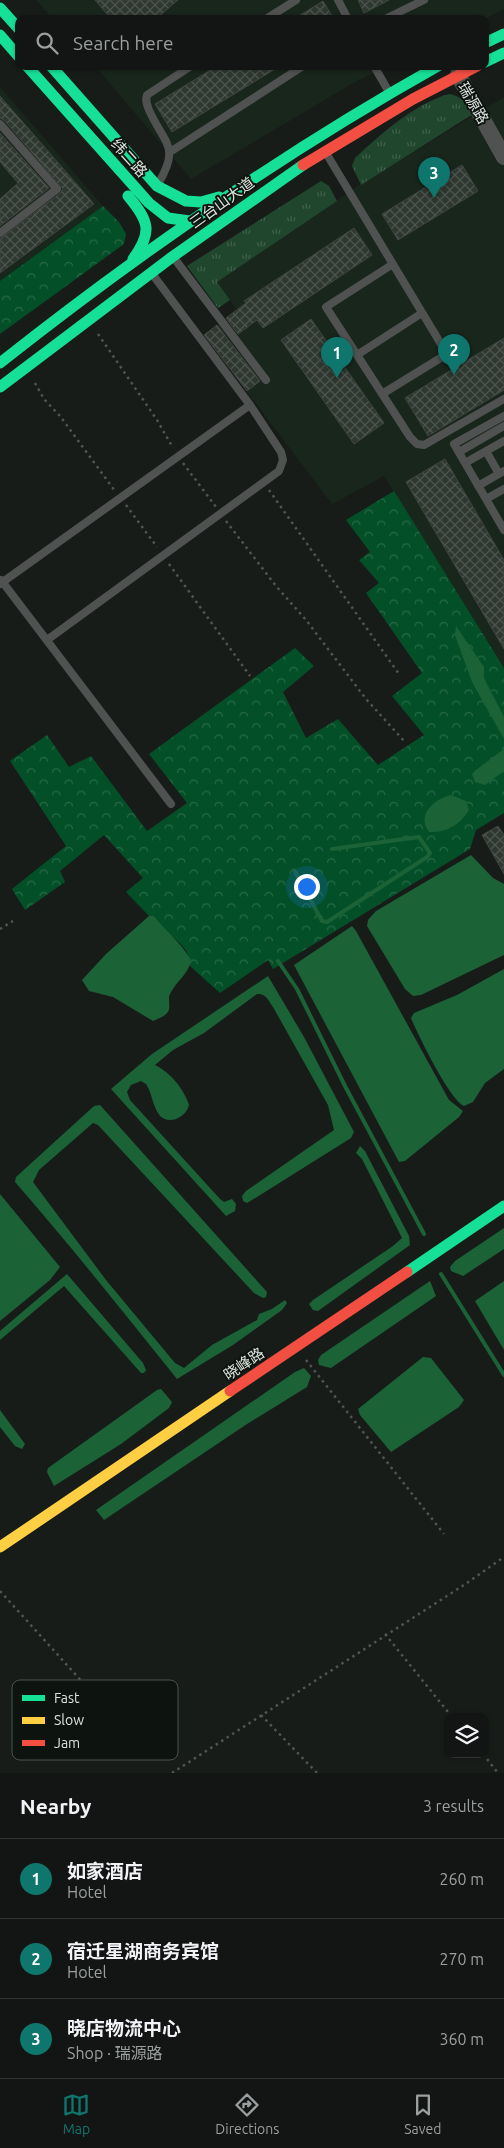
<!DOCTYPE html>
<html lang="en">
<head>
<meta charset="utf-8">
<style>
  :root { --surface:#121513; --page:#1f2221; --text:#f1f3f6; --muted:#9c9fa0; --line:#313433; --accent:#0f766e }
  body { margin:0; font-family:Ubuntu,"Noto Sans SC",sans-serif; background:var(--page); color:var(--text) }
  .controls { position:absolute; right:15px; bottom:15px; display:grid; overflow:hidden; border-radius:10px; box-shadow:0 1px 4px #0004 }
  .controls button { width:45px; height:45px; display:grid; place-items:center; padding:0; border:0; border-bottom:1px solid var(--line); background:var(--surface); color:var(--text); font:25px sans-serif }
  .you { position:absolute; left:306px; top:886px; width:18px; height:18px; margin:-12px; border:4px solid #fff; border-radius:50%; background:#1a73e8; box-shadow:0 0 0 8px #1a73e833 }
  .badge { display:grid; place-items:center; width:32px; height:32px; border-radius:50%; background:var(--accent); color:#fff; font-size:16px; font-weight:700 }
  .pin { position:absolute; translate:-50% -41px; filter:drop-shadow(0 1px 2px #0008) }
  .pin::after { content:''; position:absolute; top:26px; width:18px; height:15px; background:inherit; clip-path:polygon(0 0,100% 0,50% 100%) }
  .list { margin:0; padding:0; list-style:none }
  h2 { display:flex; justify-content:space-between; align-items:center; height:65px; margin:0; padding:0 20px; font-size:21px }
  h2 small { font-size:16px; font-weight:400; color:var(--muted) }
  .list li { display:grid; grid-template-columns:32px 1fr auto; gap:15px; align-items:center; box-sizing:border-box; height:80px; padding:0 20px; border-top:1px solid var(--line) }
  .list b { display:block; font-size:19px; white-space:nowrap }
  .list p { margin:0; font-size:16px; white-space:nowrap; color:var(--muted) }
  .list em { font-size:16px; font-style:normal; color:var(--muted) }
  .icon { flex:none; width:28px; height:28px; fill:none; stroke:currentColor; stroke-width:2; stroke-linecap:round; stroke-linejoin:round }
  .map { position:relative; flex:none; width:504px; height:1773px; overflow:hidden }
  .search { position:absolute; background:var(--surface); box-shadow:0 1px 4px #0004; left:15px; right:15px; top:15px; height:55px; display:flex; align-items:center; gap:12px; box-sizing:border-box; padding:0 18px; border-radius:10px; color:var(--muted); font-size:19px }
  .sheet { height:305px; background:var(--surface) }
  nav { display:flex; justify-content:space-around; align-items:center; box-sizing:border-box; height:70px; border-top:1px solid var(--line); background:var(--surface); font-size:14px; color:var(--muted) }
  nav a { display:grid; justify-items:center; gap:2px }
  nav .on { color:var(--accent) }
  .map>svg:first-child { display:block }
  .built { fill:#19261c }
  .grass { fill:url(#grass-tufts) }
  .forest { fill:url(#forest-crowns) }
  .water { fill:#1b6237 }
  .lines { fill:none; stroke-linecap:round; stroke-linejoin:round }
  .stream { stroke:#1b6237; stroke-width:4 }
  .building { fill:url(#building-cross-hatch); stroke:#404441 }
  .path { stroke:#515451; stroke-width:2.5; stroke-dasharray:2.5 4; stroke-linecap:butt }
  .lane { stroke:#505251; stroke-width:8 }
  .street { stroke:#505251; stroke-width:16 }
  .fast { stroke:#16e098; stroke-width:11 }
  .slow { stroke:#ffcf43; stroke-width:11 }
  .jam { stroke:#f24e42; stroke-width:11 }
  .labels { text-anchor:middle; stroke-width:4; stroke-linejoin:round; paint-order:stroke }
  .street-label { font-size:15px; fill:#dde3de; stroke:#0d140f }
  .key { fill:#0d140f; stroke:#4b524d; stroke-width:1 }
  .key-label { font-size:14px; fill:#dde3de }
</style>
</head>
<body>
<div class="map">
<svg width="504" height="1773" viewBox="0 0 504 1773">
  <defs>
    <pattern id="grass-tufts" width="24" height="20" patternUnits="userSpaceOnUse" patternTransform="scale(1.25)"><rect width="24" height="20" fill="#20462d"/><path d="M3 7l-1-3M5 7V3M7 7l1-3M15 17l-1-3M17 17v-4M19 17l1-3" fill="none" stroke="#40614b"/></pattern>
    <pattern id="forest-crowns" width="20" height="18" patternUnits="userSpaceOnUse" patternTransform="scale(1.25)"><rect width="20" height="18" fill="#035028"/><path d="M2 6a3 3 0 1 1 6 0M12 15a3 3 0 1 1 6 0" fill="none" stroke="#276947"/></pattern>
    <pattern id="building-cross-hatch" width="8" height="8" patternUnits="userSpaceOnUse" patternTransform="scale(1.25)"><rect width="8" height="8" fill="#2e3730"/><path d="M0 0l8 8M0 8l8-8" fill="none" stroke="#4c544e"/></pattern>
  </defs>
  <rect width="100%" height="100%" fill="#181c19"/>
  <path class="built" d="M36,0h468v9l-19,10h-432z
    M95,66h293l-33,16 -164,97z
    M0,87l103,119 -103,75z
    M504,97v571l-120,-192 -52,28 -128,-169 33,-25 -20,-28 144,-98z"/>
  <path class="grass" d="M449,94c13,2 17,10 24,20l-112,71 -9,-19 3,-8c26,-24 59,-54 94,-64z
    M321,181l8,5 8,15 -120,81 13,18 -12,8 -31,-42z"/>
  <path class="forest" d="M103,206l16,16 7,12 -2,10 -124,90v-53z
    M394,491l110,177v145l-28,17 -6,19 -197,120 -5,-9 -48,33 -30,-27c1,-16 -13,-26 -24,-34 -4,-4 -8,-11 -12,-16h-5l-23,-24 17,-14 -39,-43 -44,36 5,11 -40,28 -13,-21 54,-43 -56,-85 37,-26 22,32 22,-11 56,75 40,-28 -38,-49 146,-106 19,18 -31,26 23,46 32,-19 40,46 46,-30 -32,-39 30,-23 -56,-80 13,-10 -20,-23 11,-8 -24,-32z"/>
  <path class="water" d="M456,626l28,41v11l20,39v22l-32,-57 -17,-47z
    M504,749v22l-19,14 -10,-3 -3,-8 4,-4z
    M451,795l15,6 3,9c-9,15 -23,23 -40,22 -13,-17 5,-33 22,-37z
    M471,855l22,23 11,6v71l-83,40 -8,1 -8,-7 -38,-63 1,-6 8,-9z
    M149,916h5c13,17 25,24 37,44 -2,14 -15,21 -21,34 -3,6 2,14 -3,19 -3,4 -10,6 -14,8l-40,-24 -24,-6 -7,-11 24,-26z
    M352,926l4,5 93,169 14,11 -4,6 -54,44 -6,1 -105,-197z
    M504,969v100l-19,14 -12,19 -9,4c-14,-6 -46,-71 -53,-88l3,-5 43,-18z
    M268,976l36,61 50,95 -3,6 -94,59 -10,6 -4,-2 -1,-5 4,-5 88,-61 -6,-25 -55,-98c-5,-7 -7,-14 -16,-13l-53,39 -31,17 -18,15c15,7 29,24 34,40 -2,7 -6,11 -13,14 -23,7 -22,-25 -30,-35l-5,-3 -10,4 -4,7 3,8 90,99 4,3 8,-3 4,5 -1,7 -9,5 -115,-127 41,-35z
    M100,1105l167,187 -1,5 -3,1 -9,-5 -156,-168 -5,-2 -54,47 -6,12 73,98 69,83 9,5 28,-23 45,-25 2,-6 13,-5 13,-9 2,3 -5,7 -49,35 -56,34c-53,-66 -106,-133 -162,-197l1,-5 78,-71z
    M360,1146l5,5 44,85 1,9 -92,66 -5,-1 -4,-6 4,-4 80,-54 9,-8 -40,-79 -6,-6z
    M0,1194l60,73 -10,13 -50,41z
    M504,1228v21l-41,27 -12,-5 -1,-4 5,-6z
    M67,1274l76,89 3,7 -2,3h-3l-77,-87 -64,54v-9z
    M430,1281l6,15 -105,72 -12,-3 -1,-5 3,-5z
    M504,1281v69l-29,-49z
    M423,1357l8,1 33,42 -5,7 -68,45 -31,-37 -2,-6z
    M304,1368l7,8 -4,11 -60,37 -143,96 -8,-10 199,-138z
    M161,1389l11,13 -3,6 -48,36 -67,42 -7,-14 1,-4 109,-78z
    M0,1410l25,34 -3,5 -7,-3 -15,-19z"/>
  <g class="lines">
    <path class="stream" d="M294,870l28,51 5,1 100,-65 3,-4 -11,-16 -87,12
      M278,961l19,28 48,97 79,148
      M441,1274l63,101"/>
  </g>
  <path class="building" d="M95,0h83l-22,19h-45z
    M358,0h31l-25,13z
    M323,1l11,18h-40z
    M217,66h63l-108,66 -17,-28z
    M0,96l94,108 -94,69v-34l60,-46 3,-4 -59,-69 -4,-2z
    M0,133l49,55 -49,38v-27l18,-16 -18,-21z
    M462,165l16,26 -80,49 -16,-26z
    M354,228l18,27 -109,73 -6,-8 -19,14 -12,-16 20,-15 -2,-2z
    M311,319l73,104 -30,21 -73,-104z
    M217,325l43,56 -13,10 -43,-56z
    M504,338v52l-76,46 -23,-38z
    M445,459l59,101v89l-98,-167z
    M498,826l6,9v39l-22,-39z"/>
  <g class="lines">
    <path class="path" d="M98,334l59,86 16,28
      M35,383l9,16 16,17 55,75
      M183,463l33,44
      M269,490l130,184
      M126,505l31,42
      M226,521l50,65 30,34 60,79 39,43
      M169,564l81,112
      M0,929l13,-8
      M306,1360l138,174
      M0,1591l152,168
      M385,1634l67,83
      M261,1715l56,58
      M483,1754l15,19
      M172,1773l292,-188 40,-28"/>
    <path class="lane" d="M338,0l10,19
      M266,19l30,-19
      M385,19l39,-19
      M374,66l15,26
      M0,124l57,65 -57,44
      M170,152l133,-86
      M326,153l121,201 -65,40
      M158,184c23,-38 6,-40 -9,-74 -2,-6 -4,-9 -2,-15l44,-29
      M174,258l92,122
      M393,264l-67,43 84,130 7,7 7,1 80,-46
      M357,355l65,-42
      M504,416l-50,28 50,86
      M486,451l13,23
      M459,452l45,-26
      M465,463l39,-22
      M478,486l26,-15
      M486,499l18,-10
      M1,580l170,224
      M0,584l250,-179
      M47,640l232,-169 4,-11 -2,-8 -31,-47 -97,-130"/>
    <path class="street" d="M458,75l46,82"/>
    <path class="fast" d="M0,8l19,21
      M0,35l19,22
      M485,43l19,-9
      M485,62l19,-9
      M27,66l122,137 19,15 29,4
      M51,66l106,120 29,15 15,1 18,-5
      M128,196c21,25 25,36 5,63
      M0,363c139,-110 283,-210 438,-297
      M0,387l172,-130 131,-92
      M407,1272l97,-66"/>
    <path class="slow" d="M0,1547l230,-156"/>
    <path class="jam" d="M303,165l110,-66 64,-33
      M230,1391l177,-119"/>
  </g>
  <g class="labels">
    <g class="street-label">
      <text transform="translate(473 103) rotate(60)" y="5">瑞源路</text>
      <text transform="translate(129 158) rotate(48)" y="5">纬二路</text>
      <text transform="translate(222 203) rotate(-36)" y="5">三台山大道</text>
      <text transform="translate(244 1364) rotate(-34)" y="5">晓峰路</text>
    </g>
  </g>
  <rect x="12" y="1680" width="166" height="80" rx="8" class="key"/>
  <rect x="22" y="1695" width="23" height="6" fill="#16e098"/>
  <rect x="22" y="1717" width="23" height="7" fill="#ffcf43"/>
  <rect x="22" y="1740" width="23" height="6" fill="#f24e42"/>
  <g class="key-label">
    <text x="54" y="1703">Fast</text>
    <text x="54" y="1725">Slow</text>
    <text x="54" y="1748">Jam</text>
  </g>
</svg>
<div class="controls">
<button><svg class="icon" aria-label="layers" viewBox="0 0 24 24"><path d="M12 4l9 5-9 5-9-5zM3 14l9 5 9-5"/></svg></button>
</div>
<div class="you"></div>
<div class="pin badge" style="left:337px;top:378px">1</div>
<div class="pin badge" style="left:454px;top:375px">2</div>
<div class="pin badge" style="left:434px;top:198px">3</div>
<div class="search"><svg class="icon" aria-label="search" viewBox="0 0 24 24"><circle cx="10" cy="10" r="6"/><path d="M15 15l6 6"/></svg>Search here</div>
</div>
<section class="sheet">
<h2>Nearby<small>3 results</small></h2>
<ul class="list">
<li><span class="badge">1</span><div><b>如家酒店</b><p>Hotel</p></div><em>260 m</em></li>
<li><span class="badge">2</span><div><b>宿迁星湖商务宾馆</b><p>Hotel</p></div><em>270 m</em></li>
<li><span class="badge">3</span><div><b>晓店物流中心</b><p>Shop · 瑞源路</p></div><em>360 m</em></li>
</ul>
</section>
<nav>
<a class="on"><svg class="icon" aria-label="map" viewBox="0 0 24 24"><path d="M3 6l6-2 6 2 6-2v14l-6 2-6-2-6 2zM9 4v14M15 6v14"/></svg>Map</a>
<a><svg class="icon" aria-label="directions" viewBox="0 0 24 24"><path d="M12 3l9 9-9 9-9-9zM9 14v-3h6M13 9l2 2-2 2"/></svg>Directions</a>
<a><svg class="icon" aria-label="saved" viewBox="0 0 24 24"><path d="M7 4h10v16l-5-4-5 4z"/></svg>Saved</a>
</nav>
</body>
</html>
